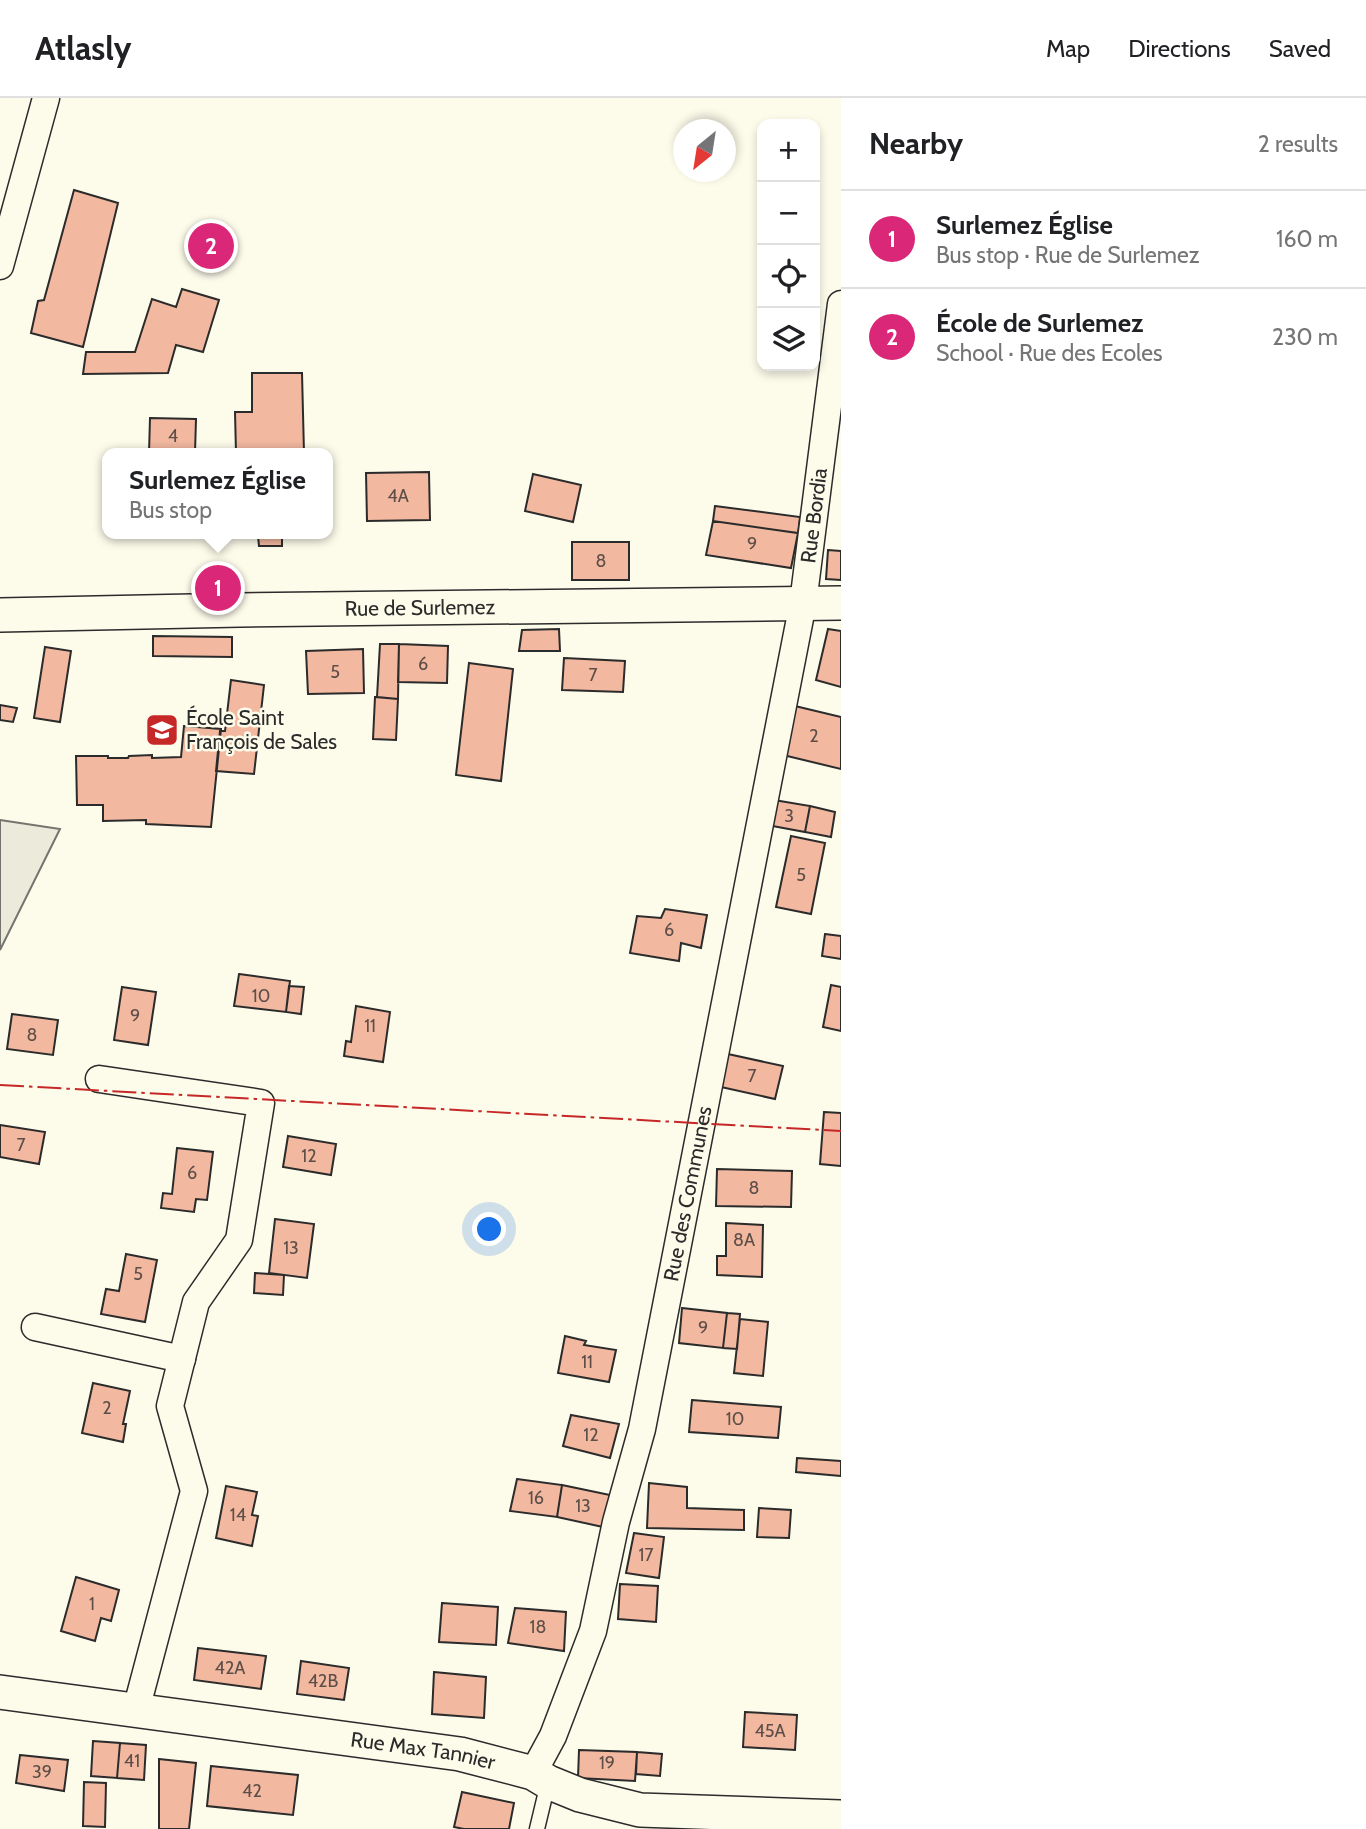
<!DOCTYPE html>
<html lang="en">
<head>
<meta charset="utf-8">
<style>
  :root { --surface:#fff; --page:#f6f6f6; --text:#202124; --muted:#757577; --line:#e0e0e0; --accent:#db2777 }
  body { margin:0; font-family:Cabin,sans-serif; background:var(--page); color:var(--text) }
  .controls { position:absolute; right:21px; top:21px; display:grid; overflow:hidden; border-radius:14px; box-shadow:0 4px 10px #0003 }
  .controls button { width:63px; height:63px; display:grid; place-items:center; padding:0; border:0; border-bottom:2px solid var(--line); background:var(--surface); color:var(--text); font:35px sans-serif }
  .compass { position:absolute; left:673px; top:21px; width:63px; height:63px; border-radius:50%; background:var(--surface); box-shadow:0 4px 10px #0003; rotate:210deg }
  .you { position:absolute; left:490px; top:1132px; width:24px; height:24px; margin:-18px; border:5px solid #fff; border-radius:50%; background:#1a73e8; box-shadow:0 0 0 10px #1a73e833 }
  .badge { display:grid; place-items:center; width:46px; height:46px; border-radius:50%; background:var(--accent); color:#fff; font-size:23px; font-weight:700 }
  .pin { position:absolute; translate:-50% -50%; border:4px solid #fff; box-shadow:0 2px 7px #0006 }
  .popup { position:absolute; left:102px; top:350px; width:231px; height:91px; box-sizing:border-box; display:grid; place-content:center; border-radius:14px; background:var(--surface); filter:drop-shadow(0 2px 5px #0005); font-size:23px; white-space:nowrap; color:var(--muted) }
  .popup b { font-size:26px; color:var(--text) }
  .popup::after { content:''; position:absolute; left:50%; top:100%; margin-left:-14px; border:14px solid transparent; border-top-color:var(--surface) }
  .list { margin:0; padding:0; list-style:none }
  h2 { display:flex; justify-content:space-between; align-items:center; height:91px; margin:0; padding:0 28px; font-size:30px }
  h2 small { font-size:23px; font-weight:400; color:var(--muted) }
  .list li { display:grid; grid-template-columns:46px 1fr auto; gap:21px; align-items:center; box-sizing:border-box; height:98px; padding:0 28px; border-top:2px solid var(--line) }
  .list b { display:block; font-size:26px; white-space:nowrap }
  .list p { margin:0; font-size:23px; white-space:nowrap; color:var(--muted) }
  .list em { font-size:23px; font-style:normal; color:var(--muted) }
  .icon { flex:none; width:38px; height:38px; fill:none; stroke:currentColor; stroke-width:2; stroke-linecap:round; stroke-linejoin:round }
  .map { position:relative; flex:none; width:841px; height:1731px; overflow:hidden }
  header { display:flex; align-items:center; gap:42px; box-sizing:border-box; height:98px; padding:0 35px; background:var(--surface); border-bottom:2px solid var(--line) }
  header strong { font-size:33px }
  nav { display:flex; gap:38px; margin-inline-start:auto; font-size:24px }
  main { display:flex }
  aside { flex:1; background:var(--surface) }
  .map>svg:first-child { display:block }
  .green { fill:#ecebdb; stroke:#74746e; stroke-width:2 }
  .building { fill:#f2b8a0; stroke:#2b2b2b; stroke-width:2 }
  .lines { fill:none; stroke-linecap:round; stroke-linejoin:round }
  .service-casing { stroke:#2b2b2b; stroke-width:17 }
  .minor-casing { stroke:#2b2b2b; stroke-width:29 }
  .tertiary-casing { stroke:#2b2b2b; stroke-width:36 }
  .service { stroke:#fdfbea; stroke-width:14 }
  .minor { stroke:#fdfbea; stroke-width:26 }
  .tertiary { stroke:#fdfbea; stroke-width:33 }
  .power { stroke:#c62828; stroke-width:2; stroke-dasharray:24 5 3.5 5; stroke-linecap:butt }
  .labels { text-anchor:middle; stroke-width:5; stroke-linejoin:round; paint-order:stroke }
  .number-label { font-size:18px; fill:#5d4e48 }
  .street-label { font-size:21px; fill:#2b2b2b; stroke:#fdfbea }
  .poi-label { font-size:21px; fill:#2b2b2b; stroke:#fdfbea; text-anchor:start }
</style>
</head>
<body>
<header>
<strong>Atlasly</strong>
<nav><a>Map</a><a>Directions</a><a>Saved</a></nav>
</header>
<main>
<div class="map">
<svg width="841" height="1731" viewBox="0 0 841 1731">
  <rect width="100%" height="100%" fill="#fdfbea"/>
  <path class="green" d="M0,722l60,9 -60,121z"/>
  <path class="building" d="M74,92l44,13 -35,144 -52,-14 7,-32 6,-1z
    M182,191l37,11 -16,52 -27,-7 -8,28 -85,1 3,-22h49l17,-53 24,8z
    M252,275h50l2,80h-68l-1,-41h17z
    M150,320l46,1 -1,34h-46z
    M429,374l1,48 -63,1 -1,-48z
    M533,376l48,11 -8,37 -48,-11z
    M715,408l85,11 -2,16 -85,-12z
    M713,423l85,12 -7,35 -85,-13z
    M237,436h68v2l-23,1v9h-23l-1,-10 -21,1z
    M572,444h57v38h-57z
    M828,452l13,1v29l-15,-1z
    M559,531l1,22h-41l3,-21z
    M828,531l13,2v56l-25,-7z
    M153,538l79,1v20l-79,-1z
    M380,546h19l-1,55 -21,-2z
    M399,546l49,2 -1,37 -49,-1z
    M45,549l26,4 -11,71 -26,-4z
    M363,551l1,44 -56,1 -2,-43z
    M564,560l61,3 -2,31 -61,-2z
    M469,565l44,6 -12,112 -45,-6z
    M231,582l33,5 -10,89 -38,-3 4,-40h5z
    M375,599l23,2 -2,41 -23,-1z
    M0,607l17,3 -4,14 -13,-2z
    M795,608l46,11v52l-58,-14z
    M184,628l37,3 -10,98 -65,-3v-4l-43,1v-16h-26l-1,-49h32v2h20l1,-2 23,-1v3l29,-1z
    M774,702l36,6 -5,26 -38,-7z
    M810,708l25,6 -4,25 -26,-5z
    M791,738l34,7 -14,71 -35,-7z
    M665,811l42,6 -6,33 -20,-5 -2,18 -49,-8 7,-37 24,2z
    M825,836l16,2v23l-19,-3z
    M239,876l51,7 -4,31 -52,-6z
    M831,887l10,2v44l-18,-4z
    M289,888l15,1 -3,27 -15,-2z
    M122,889l34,5 -8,53 -34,-5z
    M356,908l34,6 -7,50 -39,-6 2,-15 5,1z
    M12,916l46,6 -5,35 -46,-6z
    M728,956l55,12 -8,33 -54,-12z
    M824,1014l17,1v53l-21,-2z
    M0,1027l45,7 -6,32 -39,-7z
    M288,1038l48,8 -5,31 -48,-8z
    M177,1050l36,4 -6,48 -11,-1 -2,13 -33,-4 2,-15 9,1z
    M717,1071l75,2 -1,36 -75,-1z
    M275,1121l39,5 -7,54 -38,-5z
    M726,1125l37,2 -1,52 -45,-2v-19h9z
    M126,1156l31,6 -12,62 -44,-8 5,-25 13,2z
    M255,1175l29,2 -1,20 -29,-2z
    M682,1210l45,5 -4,35 -44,-5z
    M727,1215l13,1 -3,35 -14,-1z
    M740,1221l28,3 -5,54 -29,-3z
    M565,1238l21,5 -2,4 32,5 -7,32 -51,-9z
    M93,1285l37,8 -7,33h3l-3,18 -41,-9z
    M692,1302l89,7 -3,31 -89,-6z
    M571,1317l48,9 -9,34 -47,-12z
    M797,1360l44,3v15l-45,-4z
    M517,1381l45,6 -5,32 -47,-6z
    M649,1385l38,4v21l57,2v20l-97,-2z
    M562,1387l48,10 -7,32 -46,-10z
    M226,1388l31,6 -5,23 6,1 -6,30 -36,-8z
    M759,1410l32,2 -2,28 -32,-1z
    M634,1435l30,4 -5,41 -33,-5z
    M76,1479l43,13 -8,31 -10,-3 -6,23 -34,-10z
    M620,1486l38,2 -2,36 -38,-3z
    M442,1505l56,4 -2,38 -57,-3z
    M515,1510l51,4 -2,39 -56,-8z
    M198,1550l68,8 -5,33 -67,-9z
    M301,1563l48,7 -5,32 -47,-6z
    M434,1574l52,5 -2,41 -52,-4z
    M745,1614l52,3 -2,35 -52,-3z
    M93,1643l27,2 -3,35 -26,-2z
    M120,1645l26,2 -2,35 -27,-2z
    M579,1652l58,2 -2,29 -57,-3z
    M637,1654l25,2 -2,22 -24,-2z
    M20,1657l48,5 -4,31 -48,-8z
    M159,1661l37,4 -7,66h-30z
    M211,1668l87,9 -5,40 -86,-9z
    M84,1684l22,1 -1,44 -22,-1z
    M462,1694l52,11 -5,26h-45l-10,-2z"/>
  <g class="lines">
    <defs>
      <path id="service" d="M537,1731l11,-46"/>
      <g id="minor">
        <path d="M0,168l46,-168"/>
        <path d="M99,981l162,24 -22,137 -43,62 -26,104 24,85 -58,219"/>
        <path d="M35,1229l147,32"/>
        <path id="s1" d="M533,1675l20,-37 40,-105 23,-109 26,-93 161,-826 38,-299"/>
      </g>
      <g id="tertiary">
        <path id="s2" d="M0,517l240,-5 601,-7"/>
        <path id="s3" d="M0,1594l460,62 73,19 15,9 32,13 60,15 201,7"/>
      </g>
    </defs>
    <use href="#service" class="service-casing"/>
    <use href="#minor" class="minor-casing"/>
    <use href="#tertiary" class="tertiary-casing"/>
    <use href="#service" class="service"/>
    <use href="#minor" class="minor"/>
    <use href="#tertiary" class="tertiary"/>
    <path class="power" d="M0,987l841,46"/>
  </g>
  <defs>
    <symbol id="school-square" viewBox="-11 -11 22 22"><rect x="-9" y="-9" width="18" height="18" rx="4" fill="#c62828" stroke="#fdfbea"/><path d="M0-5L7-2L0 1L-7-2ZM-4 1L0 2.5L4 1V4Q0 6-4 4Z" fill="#fff"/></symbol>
  </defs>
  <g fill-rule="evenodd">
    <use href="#school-square" x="143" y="613" width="38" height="38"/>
  </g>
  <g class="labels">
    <g class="number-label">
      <text x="173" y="344">4</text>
      <text x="398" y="404">4A</text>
      <text x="752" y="452">9</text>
      <text x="601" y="469">8</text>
      <text x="423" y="572">6</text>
      <text x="335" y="580">5</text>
      <text x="593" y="583">7</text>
      <text x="814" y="644">2</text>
      <text x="789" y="724">3</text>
      <text x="801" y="783">5</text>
      <text x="669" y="838">6</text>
      <text x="261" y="904">10</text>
      <text x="135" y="924">9</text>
      <text x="370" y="934">11</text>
      <text x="32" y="943">8</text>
      <text x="752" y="984">7</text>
      <text x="21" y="1053">7</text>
      <text x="309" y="1064">12</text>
      <text x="192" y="1081">6</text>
      <text x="754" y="1096">8</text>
      <text x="744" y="1148">8A</text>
      <text x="291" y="1156">13</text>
      <text x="138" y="1182">5</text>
      <text x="703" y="1236">9</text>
      <text x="587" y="1270">11</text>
      <text x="107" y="1316">2</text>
      <text x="735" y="1327">10</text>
      <text x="591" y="1343">12</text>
      <text x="536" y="1406">16</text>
      <text x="583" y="1414">13</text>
      <text x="238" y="1423">14</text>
      <text x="646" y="1463">17</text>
      <text x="92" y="1512">1</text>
      <text x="538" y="1535">18</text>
      <text x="230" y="1576">42A</text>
      <text x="323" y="1589">42B</text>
      <text x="770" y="1639">45A</text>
      <text x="132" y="1669">41</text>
      <text x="607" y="1671">19</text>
      <text x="42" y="1680">39</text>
      <text x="252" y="1699">42</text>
    </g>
    <g class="street-label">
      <text dy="7" stroke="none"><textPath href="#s1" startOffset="1292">Rue Bordia</textPath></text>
      <text dy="7" stroke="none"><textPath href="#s2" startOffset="420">Rue de Surlemez</textPath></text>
      <text dy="7" stroke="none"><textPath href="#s1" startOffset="602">Rue des Communes</textPath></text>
      <text dy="7" stroke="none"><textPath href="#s3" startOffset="427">Rue Max Tannier</textPath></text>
    </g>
    <g class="poi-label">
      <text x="186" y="627">École Saint<tspan x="186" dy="24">François de Sales</tspan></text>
    </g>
  </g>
</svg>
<div class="controls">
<button>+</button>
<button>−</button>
<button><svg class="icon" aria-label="locate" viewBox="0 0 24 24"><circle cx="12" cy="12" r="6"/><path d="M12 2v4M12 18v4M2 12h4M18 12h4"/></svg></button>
<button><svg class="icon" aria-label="layers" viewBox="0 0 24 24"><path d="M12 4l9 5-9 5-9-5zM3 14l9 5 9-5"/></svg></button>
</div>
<svg class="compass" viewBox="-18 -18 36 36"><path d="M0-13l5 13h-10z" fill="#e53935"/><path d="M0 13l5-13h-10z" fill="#757577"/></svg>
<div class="you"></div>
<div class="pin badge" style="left:218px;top:490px">1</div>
<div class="popup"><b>Surlemez Église</b>Bus stop</div>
<div class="pin badge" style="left:211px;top:148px">2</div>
</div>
<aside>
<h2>Nearby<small>2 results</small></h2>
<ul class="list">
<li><span class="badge">1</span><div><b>Surlemez Église</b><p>Bus stop · Rue de Surlemez</p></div><em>160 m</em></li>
<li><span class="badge">2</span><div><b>École de Surlemez</b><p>School · Rue des Ecoles</p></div><em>230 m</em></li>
</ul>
</aside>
</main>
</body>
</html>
